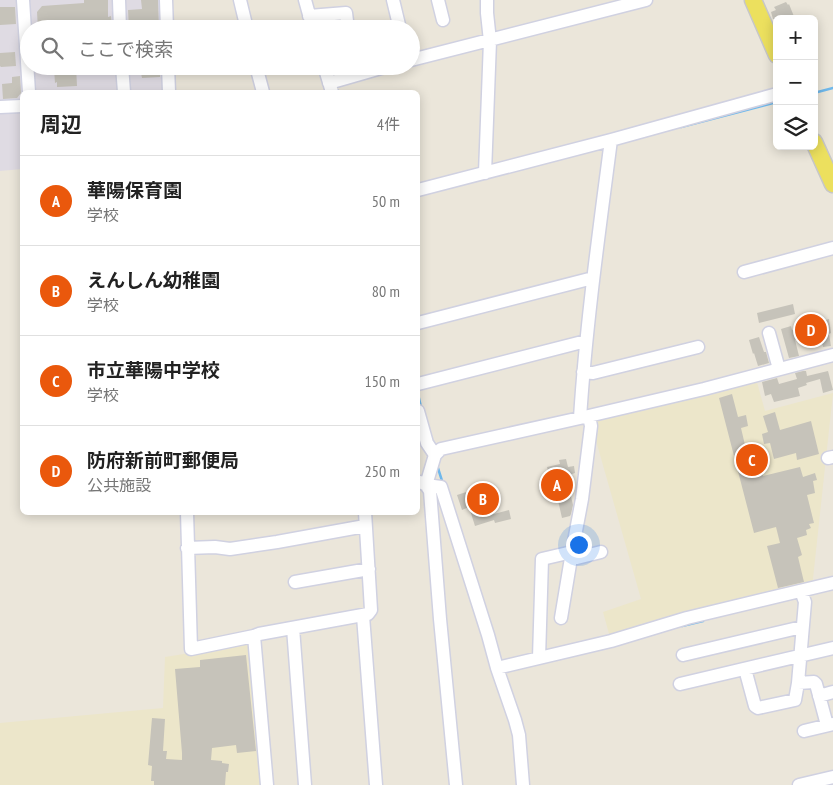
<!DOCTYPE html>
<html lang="ja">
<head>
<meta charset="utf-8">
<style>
  :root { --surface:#fff; --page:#f2f2f2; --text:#222; --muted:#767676; --line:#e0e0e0; --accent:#ea580c }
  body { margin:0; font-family:"PT Sans Narrow","Noto Sans JP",sans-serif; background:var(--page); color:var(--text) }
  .controls { position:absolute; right:15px; top:15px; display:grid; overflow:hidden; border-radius:8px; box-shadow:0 2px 12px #0003 }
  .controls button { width:45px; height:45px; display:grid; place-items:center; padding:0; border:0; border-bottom:1px solid var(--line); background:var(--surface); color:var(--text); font:25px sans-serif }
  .you { position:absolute; left:578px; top:544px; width:18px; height:18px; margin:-12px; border:4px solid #fff; border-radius:50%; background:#1a73e8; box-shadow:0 0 0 8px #1a73e833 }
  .badge { display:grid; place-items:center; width:32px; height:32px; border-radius:50%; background:var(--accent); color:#fff; font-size:16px; font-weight:700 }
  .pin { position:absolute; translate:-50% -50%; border:2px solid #fff; box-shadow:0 1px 5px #0006 }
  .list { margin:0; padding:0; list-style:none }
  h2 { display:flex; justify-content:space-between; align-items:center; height:65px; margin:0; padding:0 20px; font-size:21px }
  h2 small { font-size:16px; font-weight:400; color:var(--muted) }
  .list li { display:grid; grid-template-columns:32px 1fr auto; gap:15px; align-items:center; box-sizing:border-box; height:90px; padding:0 20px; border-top:1px solid var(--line) }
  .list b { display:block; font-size:19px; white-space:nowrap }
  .list p { margin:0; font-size:16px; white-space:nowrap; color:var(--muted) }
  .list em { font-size:16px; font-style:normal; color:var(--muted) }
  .icon { flex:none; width:28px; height:28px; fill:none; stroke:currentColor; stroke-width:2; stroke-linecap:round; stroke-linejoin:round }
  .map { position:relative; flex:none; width:833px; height:785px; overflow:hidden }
  .search { position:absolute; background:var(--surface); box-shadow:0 2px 12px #0003; left:20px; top:20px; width:400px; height:55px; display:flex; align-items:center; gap:12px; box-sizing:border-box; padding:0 18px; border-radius:28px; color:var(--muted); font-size:19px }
  .panel { position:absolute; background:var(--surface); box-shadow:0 2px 12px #0003; left:20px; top:90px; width:400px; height:425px; border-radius:8px }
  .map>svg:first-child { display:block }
  .industrial { fill:#dfdbe3 }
  .education { fill:#ece6ca }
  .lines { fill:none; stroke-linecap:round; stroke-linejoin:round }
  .stream { stroke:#6fb8eb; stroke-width:2.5 }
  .building { fill:#c6c3ba }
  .minor-casing { stroke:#d0d1e1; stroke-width:15 }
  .major-casing { stroke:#c7c7c7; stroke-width:19 }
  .minor { stroke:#fff; stroke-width:12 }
  .major { stroke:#ece05e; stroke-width:16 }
</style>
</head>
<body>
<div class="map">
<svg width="833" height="785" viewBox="0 0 833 785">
  <rect width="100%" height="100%" fill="#ebe6da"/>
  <path class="industrial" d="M0,0h164l1,29h-136v37h138l2,26h-147v77l-22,2z"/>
  <path class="education" d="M755,375l10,36 68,-18 -21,195 -201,53 -8,-29 38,-13 -52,-183z
    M253,643l13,142h-266v-62l163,-15 2,-51z"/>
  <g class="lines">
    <path class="stream" d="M814,93l19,-5
      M681,127l96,-25
      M418,394l3,13
      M437,465l6,19
      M682,626l21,-5"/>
  </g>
  <path class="building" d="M84,0h24v17l3,-1 1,13h-33v-2l-41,2 -1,-17 5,-6 42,-3z
    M141,0h17l1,29h-30l-1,-19 14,-1z
    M786,2l2,3 1,-1 6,15h-22l-2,-7 5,-2 -2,-3z
    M0,7h15l1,17 -16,1z
    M15,52l1,14 -15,1 -1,-1v-13z
    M56,66h20l1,20 -20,1v-5l-2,1 -1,-15h2z
    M139,66h21v11l-18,1 -1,-5h-2z
    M20,76l1,17 -4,5 -14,1 -1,-15 10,-1v-6z
    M793,304l2,10 -36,9 -2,-10z
    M829,319l2,14 -2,1 2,12 -8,1 -3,-14 -25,7 4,16 -10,2 -8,-29 10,-3 1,4z
    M759,337l5,15h2l3,11 -11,3 -4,-13 -1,1 -4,-14z
    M803,371h3l1,5 21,-5 5,19 -10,3 -3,-14 -14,4 1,2 -9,3 2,8 -26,6 -3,-8 -6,2 -3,-14 15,-4 2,6 18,-5 -2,-6z
    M732,394l6,23 8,-2 2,11 -7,2 4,17 10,-3 4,17h-2l6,17 37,-9 3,10 12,-4 2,7 -4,1 2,12 -8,2 7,28 -5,1 2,4 -5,2 1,5 -10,3 5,17 -4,2 6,25 -26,6 -11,-42 13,-3 -4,-16 -22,6 -35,-135z
    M775,412l5,18 31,-9 8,33 -22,6 -1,-7 -22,6 -4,-16 -6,1 -2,-10 6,-2 -5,-16z
    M566,459l2,8 6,-1 1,7 -3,1 1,6h-2l2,11 -3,1 3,13 -2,9 -1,2 -8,2 -5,-22 -3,1 -7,-30 13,-3 -1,-4z
    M485,486l9,28 15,-4 2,9 -16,4 -1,-3 -19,6 -6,-19 -7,3 -5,-15z
    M246,655l10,96 -19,2 -1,-8 -24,3 -1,12 11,1v2l7,1 -1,8h-2l-1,13h-71v-4h-3l1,-15 -4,-1 4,-47 13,1 -2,32h4l-1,8 16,1v-7l-7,-84 25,-2v-7z"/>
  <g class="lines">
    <defs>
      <path id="minor" d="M23,0l6,92
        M119,0l1,29
        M166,0l1,29
        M240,0l7,29
        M305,0l8,29
        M393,0l7,29
        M438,0l5,20
        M309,16l37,-3 2,16
        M411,60l235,-60
        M122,66l2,26
        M168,66l1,26
        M256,66l7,26
        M324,66l8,26
        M329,83l59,-17
        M0,107l22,-1
        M485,173l5,-132 -3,-28v-13
        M418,190l193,-50 166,-46
        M744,272l89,-24
        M418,323l175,-45
        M769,333l10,36
        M583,372l10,1 105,-26
        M418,384l168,-43
        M418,411l9,32 8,12
        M580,418c6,-93 19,-186 31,-278
        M828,458l5,-1
        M420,482l6,3 15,2 47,148 9,33 18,52 4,15 4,50
        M426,485l9,-30 6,-6 139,-31 124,-29 129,-34
        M426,485l4,6 10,128 16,166
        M187,512l4,137 63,-13 5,-2 109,-20 3,-4 -6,-98
        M187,548l28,-1 15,2 47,-7 88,-16
        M572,552l5,6 24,-6
        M295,582l74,-13
        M801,591l4,11 -7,81 16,-1 2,2 11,41
        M363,616l13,169
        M561,618l11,-66
        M293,628l12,157
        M254,636l13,149
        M683,655l119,-28
        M539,658l3,-99 30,-7 10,-53 9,-73 -2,-10
        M497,668l114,-27 76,-23 146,-35
        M745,669l10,37 3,2 37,-8 3,-17
        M680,684l153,-36
        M819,696l14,-4
        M804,731l29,-7
        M799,785l34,-8"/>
      <path id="major" d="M753,0l24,55
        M814,142l19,42"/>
    </defs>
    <use href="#minor" class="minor-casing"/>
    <use href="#major" class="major-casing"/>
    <use href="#minor" class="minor"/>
    <use href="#major" class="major"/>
  </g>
</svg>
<div class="controls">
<button>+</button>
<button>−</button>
<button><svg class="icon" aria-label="layers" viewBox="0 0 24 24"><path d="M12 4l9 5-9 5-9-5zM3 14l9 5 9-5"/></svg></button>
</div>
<div class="you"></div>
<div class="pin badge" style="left:557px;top:485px">A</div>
<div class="pin badge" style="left:483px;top:499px">B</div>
<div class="pin badge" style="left:752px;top:460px">C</div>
<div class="pin badge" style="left:811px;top:330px">D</div>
<div class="search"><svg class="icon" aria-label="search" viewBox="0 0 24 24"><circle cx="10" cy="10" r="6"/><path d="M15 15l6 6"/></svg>ここで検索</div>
<section class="panel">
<h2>周辺<small>4件</small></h2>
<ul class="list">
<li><span class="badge">A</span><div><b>華陽保育園</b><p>学校</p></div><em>50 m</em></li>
<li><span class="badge">B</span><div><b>えんしん幼稚園</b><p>学校</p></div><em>80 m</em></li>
<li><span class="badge">C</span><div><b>市立華陽中学校</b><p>学校</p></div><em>150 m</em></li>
<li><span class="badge">D</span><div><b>防府新前町郵便局</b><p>公共施設</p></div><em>250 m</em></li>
</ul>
</section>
</div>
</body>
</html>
